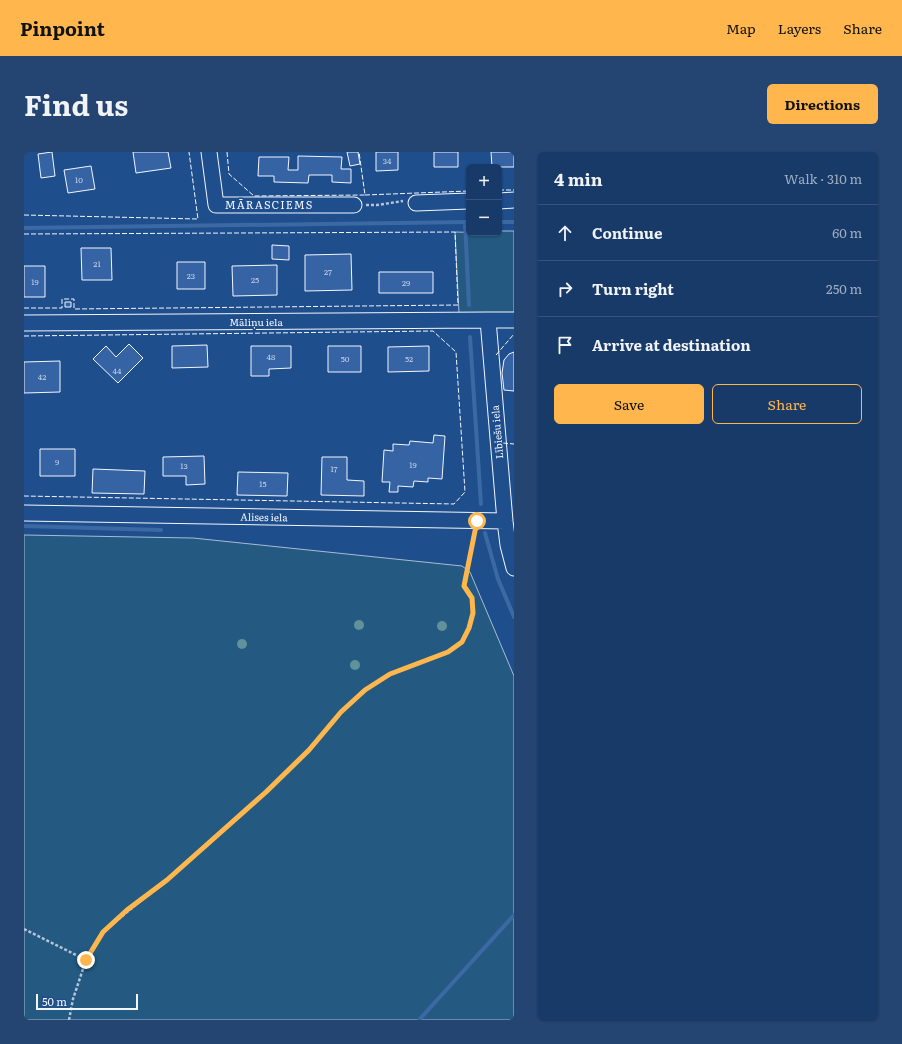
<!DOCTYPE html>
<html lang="en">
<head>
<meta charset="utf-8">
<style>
  :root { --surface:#173a69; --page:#244571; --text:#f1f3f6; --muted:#9eadc0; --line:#36547d; --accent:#ffb74d }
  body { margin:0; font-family:Literata,serif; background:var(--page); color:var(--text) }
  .controls { position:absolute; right:12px; top:12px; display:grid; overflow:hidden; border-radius:6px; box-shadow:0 1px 3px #0004 }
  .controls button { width:36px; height:36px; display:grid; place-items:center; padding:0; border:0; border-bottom:1px solid var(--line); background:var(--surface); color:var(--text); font:20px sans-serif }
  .scale { position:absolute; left:12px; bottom:10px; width:102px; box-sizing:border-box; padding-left:4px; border:2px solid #f2f6ff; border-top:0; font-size:11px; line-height:14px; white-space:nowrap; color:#f2f6ff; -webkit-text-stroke:3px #1f4e8c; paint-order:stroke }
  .stop { position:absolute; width:12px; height:12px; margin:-9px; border:3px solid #ffb74d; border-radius:50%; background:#fff }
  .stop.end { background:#ffb74d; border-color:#fff; box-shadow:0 1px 4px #0008 }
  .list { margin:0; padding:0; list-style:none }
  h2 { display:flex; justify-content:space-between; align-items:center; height:52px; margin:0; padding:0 16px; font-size:17px }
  h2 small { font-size:13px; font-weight:400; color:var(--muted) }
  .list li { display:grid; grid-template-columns:26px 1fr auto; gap:12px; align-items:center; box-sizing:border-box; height:56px; padding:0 16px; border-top:1px solid var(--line) }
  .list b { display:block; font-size:15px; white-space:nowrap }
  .list em { font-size:13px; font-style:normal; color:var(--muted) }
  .actions { display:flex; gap:8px; padding:12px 16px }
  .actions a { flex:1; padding:9px 0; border:1px solid var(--accent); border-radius:6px; text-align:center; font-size:14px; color:var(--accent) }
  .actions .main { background:var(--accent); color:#111 }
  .icon { flex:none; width:22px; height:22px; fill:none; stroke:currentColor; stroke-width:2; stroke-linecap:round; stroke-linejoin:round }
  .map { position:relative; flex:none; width:490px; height:868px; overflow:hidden; border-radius:6px }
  header { display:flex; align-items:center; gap:24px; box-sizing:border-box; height:56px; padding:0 20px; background:var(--accent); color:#111 }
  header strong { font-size:19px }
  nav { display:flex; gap:22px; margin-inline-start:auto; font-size:14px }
  .intro { display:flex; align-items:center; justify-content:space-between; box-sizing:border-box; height:96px; padding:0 24px }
  h1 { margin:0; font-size:28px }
  .button { padding:10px 18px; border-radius:6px; background:var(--accent); color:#111; font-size:14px; font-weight:700 }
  main { display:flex; gap:24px; padding:0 24px }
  aside { flex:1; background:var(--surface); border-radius:6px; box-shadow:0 1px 3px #0004 }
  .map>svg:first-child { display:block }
  .green { fill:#245a82; stroke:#a8bbd7 }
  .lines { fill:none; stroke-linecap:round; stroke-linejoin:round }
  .stream { stroke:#3b69a3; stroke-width:4 }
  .building { fill:#3563a3; stroke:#f2f6ff }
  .minor-casing { stroke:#f2f6ff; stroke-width:17 }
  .path { stroke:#b3c4dc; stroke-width:2.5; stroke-dasharray:3 2; stroke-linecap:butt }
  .minor { stroke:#1f4e8c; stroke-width:15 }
  .fence { stroke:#f2f6ff; stroke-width:1; stroke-dasharray:5 2; stroke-linecap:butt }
  .tree { fill:#61919a }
  .route { stroke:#ffb74d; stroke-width:5 }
  .labels { text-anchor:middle; stroke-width:3; stroke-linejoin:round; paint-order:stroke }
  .number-label { font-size:8px; fill:#c3d1e8 }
  .street-label { font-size:10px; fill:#f2f6ff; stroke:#1f4e8c }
  .neighbourhood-label { font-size:11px; letter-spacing:1px; fill:#f2f6ff; stroke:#1f4e8c }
</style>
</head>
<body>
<header>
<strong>Pinpoint</strong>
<nav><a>Map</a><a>Layers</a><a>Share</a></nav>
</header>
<div class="intro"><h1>Find us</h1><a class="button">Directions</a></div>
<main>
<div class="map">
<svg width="490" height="868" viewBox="0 0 490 868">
  <rect width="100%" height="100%" fill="#1f4e8c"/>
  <path class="green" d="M475,79h15v82h-55l-4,-81 44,1z
    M0,383l169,3 269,28 8,6 44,104v344h-490z"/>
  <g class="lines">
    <path class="stream" d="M441,70l4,83
      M475,70h15
      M0,76l445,-6
      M446,185l11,167
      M0,374l137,4
      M461,381l13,46 16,38
      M395,868l95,-105"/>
  </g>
  <path class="building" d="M28,0l3,24 -14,2 -3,-24z
    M109,0h35l3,16 -35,5z
    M323,0h11l2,12 -10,2z
    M352,0h22v18l-22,1z
    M410,0h24v15h-24z
    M467,0h23v15h-22z
    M274,4l44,1 -1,12h10v14l-19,-1v-7h-23l-1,8 -34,-1v-6h-16l1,-19h30l-1,13h10z
    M67,14l4,23 -27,4 -4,-23z
    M248,93l17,1v14l-17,-1z
    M57,96h30l1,32h-30z
    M327,102l1,36 -47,1v-36z
    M153,110h28v27h-28z
    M253,113v30l-44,1 -1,-30z
    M0,114h21v31h-21z
    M355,120h54v21h-54z
    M41,150h6v5h-6z
    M105,192l14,14 -25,25 -25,-24 13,-13 10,11z
    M183,193l1,22 -36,1v-22z
    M227,194h40v22l-22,1v7h-18z
    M304,194h33v26h-33z
    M405,194v25l-41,1v-25z
    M490,200v39l-10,-1 -2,-17 2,-13 5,-6z
    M36,209v31l-36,1v-31z
    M410,283l11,1 -3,43 -14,-1v4l-14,-1 -1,6 -15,-1v6h-9l1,-10h-8l2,-32 9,1v-7l16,1 1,-4 23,2z
    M16,297h35v27h-35z
    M180,304l1,28 -19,1v-9h-23v-19z
    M298,305h25v23l17,1v15l-43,-1z
    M69,317l52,2 -1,23 -52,-1z
    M214,320l50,1 -1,23 -50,-1z"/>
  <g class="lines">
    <defs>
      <path id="minor" d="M185,0l7,53h138
        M475,49l15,-1
        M392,51l53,-2
        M490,168h-26l17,201 3,24 6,23
        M0,171l464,-3
        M0,361l481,8"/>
    </defs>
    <use href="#minor" class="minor-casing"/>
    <path class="path" d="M342,53h11l26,-4
      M0,777l62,31
      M45,868l4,-21 13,-39 17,-28 64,-53 99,-87 43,-42 32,-38 24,-22 26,-16 57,-22 14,-10 7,-14 4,-15 -1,-14 -8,-13 10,-52"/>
    <use href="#minor" class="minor"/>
    <path class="fence" d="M203,0l2,22 25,22 111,-1 -6,-43
      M475,38h15
      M341,43l104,-4
      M0,63l174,4 -9,-67
      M0,82l431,-2 3,73 -384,4v-10h-12v9h-38
      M0,184l409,-5 23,21 9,140 -11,12 -430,-8
      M472,203l18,-21
      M479,291l11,1"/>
  </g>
  <g class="tree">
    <circle cx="335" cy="473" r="5"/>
    <circle cx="418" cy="474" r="5"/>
    <circle cx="218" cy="492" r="5"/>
    <circle cx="331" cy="513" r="5"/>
  </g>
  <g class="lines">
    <path class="route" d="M62,808l17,-28 24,-22 40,-30 99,-88 43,-42 32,-38 24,-22 25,-16 58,-22 14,-10 7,-14 4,-15 -1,-15 -8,-12 13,-65"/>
  </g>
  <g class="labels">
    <g class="number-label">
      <text x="363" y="12">34</text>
      <text x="55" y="31">10</text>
      <text x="73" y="115">21</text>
      <text x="304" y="123">27</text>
      <text x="167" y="127">23</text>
      <text x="231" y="131">25</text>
      <text x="11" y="133">19</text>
      <text x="382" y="134">29</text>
      <text x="247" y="208">48</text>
      <text x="321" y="210">50</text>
      <text x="385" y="210">52</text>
      <text x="93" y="222">44</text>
      <text x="18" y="228">42</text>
      <text x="33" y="313">9</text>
      <text x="389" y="316">19</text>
      <text x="160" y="317">13</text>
      <text x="310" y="320">17</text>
      <text x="239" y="335">15</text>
    </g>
    <g class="street-label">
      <text x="232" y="174">Māliņu iela</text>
      <text transform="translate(473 280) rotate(-95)" y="4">Lībiešu iela</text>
      <text transform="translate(240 365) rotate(1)" y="4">Alises iela</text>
    </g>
    <g class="neighbourhood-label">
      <text x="245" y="57">MĀRASCIEMS</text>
    </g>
  </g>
</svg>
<div class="controls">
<button>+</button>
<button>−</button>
</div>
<div class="scale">50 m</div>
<div class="stop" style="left:453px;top:369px"></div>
<div class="stop end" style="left:62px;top:808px"></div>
</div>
<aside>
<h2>4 min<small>Walk · 310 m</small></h2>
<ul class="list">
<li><svg class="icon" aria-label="ahead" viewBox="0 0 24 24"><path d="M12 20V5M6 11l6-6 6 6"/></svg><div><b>Continue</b></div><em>60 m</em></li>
<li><svg class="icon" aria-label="right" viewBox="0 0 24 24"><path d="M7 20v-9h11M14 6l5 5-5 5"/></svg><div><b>Turn right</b></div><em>250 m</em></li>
<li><svg class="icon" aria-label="arrive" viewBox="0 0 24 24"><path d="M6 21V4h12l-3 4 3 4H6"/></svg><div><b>Arrive at destination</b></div></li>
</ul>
<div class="actions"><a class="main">Save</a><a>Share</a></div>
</aside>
</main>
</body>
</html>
